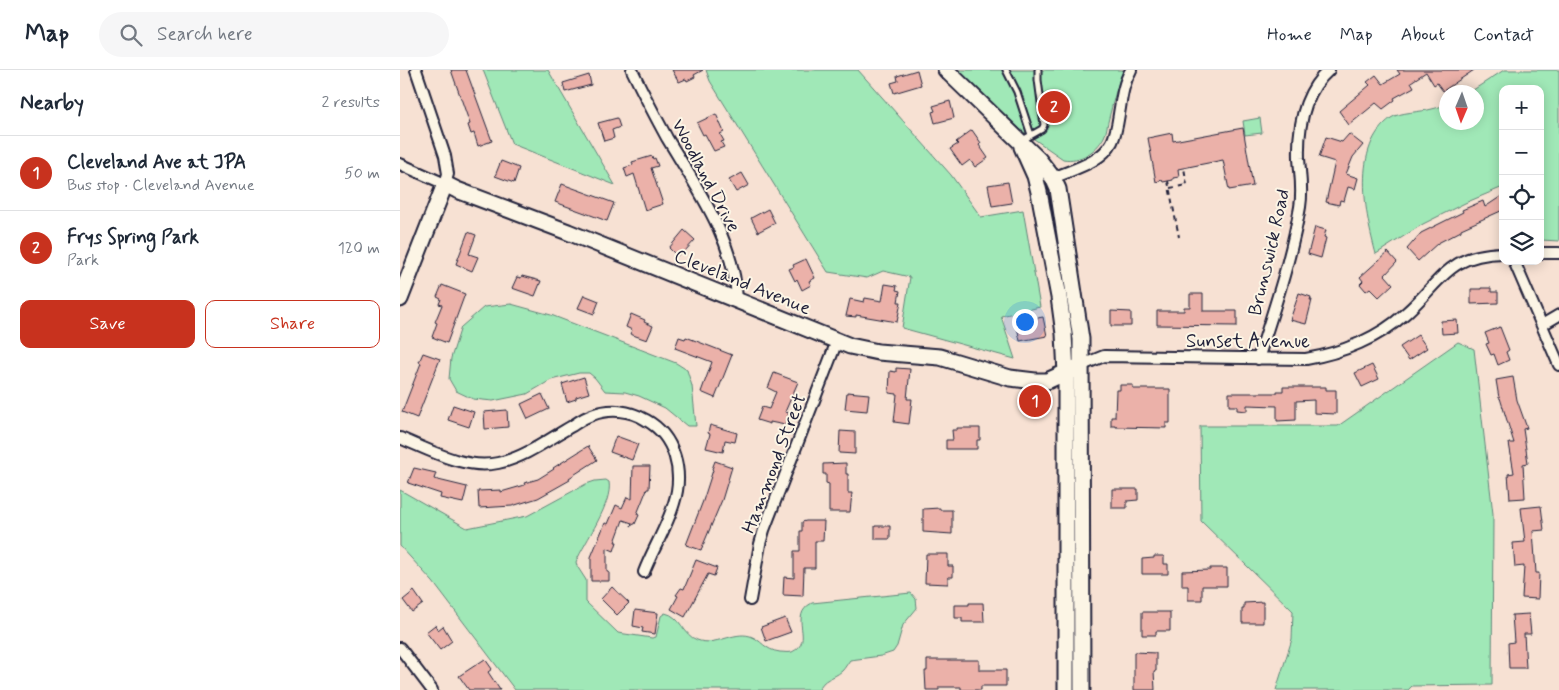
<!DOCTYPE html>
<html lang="en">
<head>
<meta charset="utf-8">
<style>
  :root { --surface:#fff; --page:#f6f6f7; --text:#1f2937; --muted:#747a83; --line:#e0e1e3; --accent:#c8321e }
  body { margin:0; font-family:Mynerve,sans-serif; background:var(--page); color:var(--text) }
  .controls { position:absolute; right:15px; top:15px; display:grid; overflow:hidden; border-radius:10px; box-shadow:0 2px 12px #0003 }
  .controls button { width:45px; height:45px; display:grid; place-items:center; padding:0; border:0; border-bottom:1px solid var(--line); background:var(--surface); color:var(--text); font:25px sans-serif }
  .compass { position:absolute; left:1039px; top:15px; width:45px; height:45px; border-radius:50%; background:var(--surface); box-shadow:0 2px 12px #0003; rotate:182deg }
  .you { position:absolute; left:624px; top:251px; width:18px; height:18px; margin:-12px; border:4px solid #fff; border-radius:50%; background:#1a73e8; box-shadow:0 0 0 8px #1a73e833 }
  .badge { display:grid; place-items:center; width:32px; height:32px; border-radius:50%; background:var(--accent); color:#fff; font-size:16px; font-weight:700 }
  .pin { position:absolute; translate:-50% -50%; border:2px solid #fff; box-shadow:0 1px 5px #0006 }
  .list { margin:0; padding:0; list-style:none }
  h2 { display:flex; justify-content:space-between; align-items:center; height:65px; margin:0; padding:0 20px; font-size:21px }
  h2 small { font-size:16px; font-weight:400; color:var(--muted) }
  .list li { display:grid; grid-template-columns:32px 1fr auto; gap:15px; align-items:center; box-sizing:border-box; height:75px; padding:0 20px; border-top:1px solid var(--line) }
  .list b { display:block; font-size:19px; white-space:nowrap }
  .list p { margin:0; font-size:16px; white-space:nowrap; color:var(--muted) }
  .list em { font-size:16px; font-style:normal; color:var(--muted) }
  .actions { display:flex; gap:10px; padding:15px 20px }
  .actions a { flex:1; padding:11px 0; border:1px solid var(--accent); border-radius:10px; text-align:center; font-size:18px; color:var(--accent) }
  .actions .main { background:var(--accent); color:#fff }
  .icon { flex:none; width:28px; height:28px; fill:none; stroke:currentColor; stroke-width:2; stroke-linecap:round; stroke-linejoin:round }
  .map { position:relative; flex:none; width:1159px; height:620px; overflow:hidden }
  header { display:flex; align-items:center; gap:30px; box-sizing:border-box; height:70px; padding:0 25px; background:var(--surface); border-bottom:1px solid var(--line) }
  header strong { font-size:24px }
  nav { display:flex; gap:28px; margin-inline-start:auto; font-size:18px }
  .search { width:350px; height:45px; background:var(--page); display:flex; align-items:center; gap:12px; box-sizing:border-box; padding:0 18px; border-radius:28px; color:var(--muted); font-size:19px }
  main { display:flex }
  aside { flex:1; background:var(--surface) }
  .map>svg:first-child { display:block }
  .green { fill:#a0e8b7; stroke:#618579 }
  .building { fill:#ebb1a9; stroke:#22223b }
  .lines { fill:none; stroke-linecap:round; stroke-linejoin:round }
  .lane-casing { stroke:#22223b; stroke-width:9 }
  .street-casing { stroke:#22223b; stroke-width:14 }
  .secondary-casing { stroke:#22223b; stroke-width:19 }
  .path { stroke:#22223b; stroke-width:2; stroke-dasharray:5 4; stroke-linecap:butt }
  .lane { stroke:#fcf5e5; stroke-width:5 }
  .street { stroke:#fcf5e5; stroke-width:10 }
  .secondary { stroke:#fcf5e5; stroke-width:15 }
  .labels { text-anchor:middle; stroke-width:4; stroke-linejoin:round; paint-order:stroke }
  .street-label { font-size:19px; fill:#22223b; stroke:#fcf5e5 }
</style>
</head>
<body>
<header>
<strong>Map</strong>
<div class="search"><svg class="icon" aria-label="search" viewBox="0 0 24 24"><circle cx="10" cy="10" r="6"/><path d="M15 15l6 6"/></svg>Search here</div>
<nav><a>Home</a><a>Map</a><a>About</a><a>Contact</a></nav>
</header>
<main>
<aside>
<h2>Nearby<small>2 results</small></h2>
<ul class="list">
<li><span class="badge">1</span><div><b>Cleveland Ave at JPA</b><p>Bus stop · Cleveland Avenue</p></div><em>50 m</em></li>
<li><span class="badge">2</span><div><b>Frys Spring Park</b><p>Park</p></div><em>120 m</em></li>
</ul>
<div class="actions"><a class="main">Save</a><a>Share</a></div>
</aside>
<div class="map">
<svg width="1159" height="620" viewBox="0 0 1159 620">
  <rect width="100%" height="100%" fill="#f7e1d3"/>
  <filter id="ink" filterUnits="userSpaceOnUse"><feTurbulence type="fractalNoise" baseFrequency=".02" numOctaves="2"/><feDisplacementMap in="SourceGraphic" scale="10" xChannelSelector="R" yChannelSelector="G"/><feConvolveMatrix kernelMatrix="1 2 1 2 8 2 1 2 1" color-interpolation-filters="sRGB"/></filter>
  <g filter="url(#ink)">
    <path class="green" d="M83,0h65l67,115 -103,-41z
      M306,0h152l93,105 30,42 42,-7 17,97 -39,9 14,43 -113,-31 8,-51 -27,-6 -16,7 -39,-6 -118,-191z
      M557,0h166c-6,16 -10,32 -14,48 -2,6 -2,14 -5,19 -8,15 -24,25 -41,22l-42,-29z
      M1104,0h55v171l-18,-1 -1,-4v-147h-37v98l-38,16 -42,21 -47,30c-11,-40 -25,-107 15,-136 8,-6 31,-6 41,-9 5,-1 10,-3 14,-5v18h30v-30h-6z
      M860,48l2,15 -17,2 -2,-14z
      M111,234l40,11 125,48 11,7 5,16 4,40h-9l-22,-18 -26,-12 -14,-4 -20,-1 -10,-13 -6,-5h-10l-28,7 -24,14 -34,7 -20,-2 -17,-8 -7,-12 2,-21 10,-31 23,-20z
      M1058,272l16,7 19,165 -1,171 -80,1 -4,4h-132l16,-51 1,-28 -92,-90 -1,-95h138z
      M206,410l3,2c4,21 -24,59 -33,80l1,4 9,14v22l32,31 34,5 4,-1 5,-21 4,-3c16,3 18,22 32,27 18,7 36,-9 53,-4 12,4 14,14 30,16 4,0 8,1 12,0 24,-11 -5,-36 20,-49l99,-10 5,6 1,9 -14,17 -6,21 -4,6 -12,4 -31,4c-3,4 -5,8 -8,11 -9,8 -19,7 -23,19h-304l-82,-108 -33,-36v-56l67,38 60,-12 59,-32 9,-3z"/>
    <path class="building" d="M51,0h15l26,71 -14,5 -4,-13 -3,1 -3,-9 2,-1z
      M272,0h31l-9,5 1,2 -8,4 -1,-2 -7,3z
      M517,0l4,15 -27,8 -3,-10 7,-2 -1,-5z
      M997,0h77l-31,21 -6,-8 -3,2 -8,-13 -15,10 3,5 -20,11 1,2 -12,9 -7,-6 -27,22 -10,-14 31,-26 -3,-3 9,-7 7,9 17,-10z
      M189,5l2,10 -26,7 -2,-9z
      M550,31l4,17 -19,5 -3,-11 3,-1 -2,-5z
      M316,44l8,18 -4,2 4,7 -3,1 3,5 -10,4 -9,-17 -2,1 -6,-12z
      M217,48l3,9 -8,3 2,8 -10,3 -6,-18z
      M843,58l10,58 -24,4 -6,-30 -45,9 1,8 -6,1v2l-10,2 -1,-2 -6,2 -8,-44 24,-5 1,8z
      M572,60l9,13 -2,2 9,13 -13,9 -5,-7 -8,6 -12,-17 8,-5 -2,-2z
      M949,64l14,11 -10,12 -7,17 12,4 -3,11 -7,-2 -4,14 -4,-1 -1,5 -13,-3 9,-40 -16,-5 7,-20 16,5z
      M252,86l1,3 2,-1 3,8 -7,2 12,36 -18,6 -11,-36 -7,3 -3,-9 9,-3 -1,-3z
      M101,91l18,7 -5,15 -19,-7z
      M342,103l7,12 -13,7 -7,-12z
      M608,112l4,21 -20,3 -4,-21z
      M162,114l52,19 -7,18 -52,-19z
      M1103,125v15l-42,19v2l-23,12 -20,18 -11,-12 14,-16 42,-21 -1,-2 21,-9 2,6z
      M368,139l7,14 -17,9 -7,-14z
      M915,157l11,3 -2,7 2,1 -5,20 -13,-4z
      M284,160l11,10 -11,12 -2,-1 -5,5 -8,-8z
      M68,162l8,3 -7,19 9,3 -6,14 -16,-7z
      M988,182l9,10 -12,13 8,9 -14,13 -9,-9 -4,3 -6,-7 3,-3 -3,-4z
      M406,189l9,19 -6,3 2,4 -9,5 -5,-11 -2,2 -6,-12 5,-2 -1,-2z
      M122,206l19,5 -6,15 -23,-8 5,-11 4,1z
      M485,214l12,2 -1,4 4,1 -2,11h3l-4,20 -41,-7v2l-10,-1 4,-17 14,3 1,-4 17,3z
      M42,215l23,9 -18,49 -15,-6 5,-14 -2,-1 7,-17 -3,-1 2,-5 -4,-2z
      M1081,218h10v4h7v11l-27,1v-15h10z
      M899,223l12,4 -1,3h2l-6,24 -16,-4z
      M790,224h13v17h34v15l-80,-1v-14h27v-4h6z
      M184,225l15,6 -5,13 -16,-6z
      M711,241l20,1v14h-20z
      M231,244l14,6 -1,2 9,4 -6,14 -17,-6 2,-4 -6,-3z
      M643,247l4,19 -27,5 -4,-19z
      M1057,250l1,13 -16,1 -1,-13z
      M1100,257l9,23 -3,2 3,8 -11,5 -4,-11 -3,1 -5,-11 3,-1 -4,-10z
      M1018,265l9,13 -18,12 -9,-13z
      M279,267l6,2 1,-2 46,18 -17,43 -14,-6 11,-30 -37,-14z
      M23,283l17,6 -23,59 -15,-6 19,-49 -2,-1z
      M972,295l7,14 -17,8 -7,-14z
      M496,298l14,1 -3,30h5l-3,25 -15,-2 3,-28 -8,-1 1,-22 6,1z
      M374,303l24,9 -13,30 4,1 -4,12 -15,-3v2l-13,-4 5,-13 7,2 7,-17 -8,-4z
      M184,307l5,16 -13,4v2l-9,3 -5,-18z
      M1113,307l4,23 10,28 -4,1 5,34 -5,1 2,34 -15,1 -2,-25 6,-1 -5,-30h5l-14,-45h-1l-3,-18z
      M720,315h13v4h37v34h-4v5l-50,-1v-1h-5v-9h4l1,-27h4z
      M883,317h43v3h10v24l-22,-1v-13l-18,1v19l-19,1v-15l-30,-1v6l-10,-1v-4h-8v-13h48v-2h6z
      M447,322l22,2 -2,17 -22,-2z
      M142,324l7,15 -21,10 -7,-15z
      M53,335l21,7 -5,15 -21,-7z
      M107,340l1,17 -23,2 -1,-17z
      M310,355l27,8 -2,9 -10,-2 -2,12 -17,-4 4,-14 -2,-1z
      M557,358h23v12h-3v9h-31v-9h7l-1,-10h5z
      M440,361l15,1v22l-16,-1z
      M216,366l22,8 -6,16 -22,-8z
      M188,376l9,14 -28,18 1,2 -32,18 -26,8 -33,2 -1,-17 23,-1v2l24,-7 -1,-2 14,-4 16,-10 -1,-1z
      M315,391l17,6 -10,33 -21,50 -15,-5 17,-44 10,-31 -1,-1z
      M446,393v11h2v19h4l-2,19h-21v-28l-3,-1v-9h-3v-10z
      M233,396h17l-1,23h-2l-10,25 2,1 -4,9h-1l-3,2 1,-3 -9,-3 -8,22h2l-3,9 -7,-3v24h2v9h-18v-24l14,-34 3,1 8,-19 6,3 5,-11 5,2z
      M14,398l22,5 -2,6 33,8 -4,16 -23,-5 1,-4 -33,-11z
      M712,419h26v11l-11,1v7h-15z
      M1141,436l3,24 -11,1 3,42h3l-1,26 -16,-1 2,-32 -9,1 -2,-24 12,-1 -4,-34z
      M540,438v2h12v24l-29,-2v-23z
      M406,451h18l-1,20h-8v27h-11l-1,28 -20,-1 1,-18 10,1v-27h6v-20h2v-9z
      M475,456h15v13h-15z
      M526,484h22v12h5v11h-5v7l-23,-1z
      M754,486h10v8h4v10h-26v-15l12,-1z
      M296,490l21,8 -3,8 -6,-2 -23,43 -14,-8 7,-13 -2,-1 5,-7 3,1z
      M810,498h17v18h-25v14h-14v-14h-6v-15l28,-1z
      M212,517l17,16 -12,12 -16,-16z
      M14,521l9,13 -11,8 -9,-12z
      M863,532v21h-21v-14h2v-6z
      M569,533h14l1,19h-22v-4h-7v-13h14z
      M235,540l23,3 -3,21 -13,-2 1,-4 -10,-2z
      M742,542h28v19h-14v4h-14z
      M1129,544l2,20h-7l2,34h-17l-1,-25 6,-1 -2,-27z
      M385,548l6,14 -25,9 -5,-14z
      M35,555l3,5 5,-4 9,15 -12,9 -14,-18z
      M734,582l22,1v18h-2l1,19h-21z
      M85,589l7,10 -4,3 12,18h-31l-10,-14z
      M527,590h52v10h27v16h-25v4h-20v-3h-22v3h-13l-1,-19h2z"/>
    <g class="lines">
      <defs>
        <path id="lane" d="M606,0l11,22 14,43
          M621,71l21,-12 2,-4 -6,-45v-10"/>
        <path id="street" d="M232,0c11,23 23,46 35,68 30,50 68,103 70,162
          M0,94l45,20 3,-10 -3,-18 -29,-86
          M653,108c20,-9 48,-15 59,-36 5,-10 6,-23 8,-34 2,-13 4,-26 11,-38
          M1140,183h19
          M1114,191l45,104
          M1142,255l17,-10
          M858,289c16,-50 33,-100 42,-152 3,-17 0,-33 -1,-49 -1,-32 5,-66 30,-88
          M682,295l22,-9 202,3c36,-6 73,-21 100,-46 36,-32 42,-59 97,-60
          M0,368c30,12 64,32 98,25 26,-5 51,-24 74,-37 6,-4 13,-9 20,-11 18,-7 38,-5 54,5 29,16 38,52 28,83 -7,24 -21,46 -30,69
          M350,530l10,-56 4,-14 73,-189
          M0,578l32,42"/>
        <path id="secondary" d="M546,0l93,90 14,18 5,11 23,150 1,351
          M622,77l13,29 4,16 20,105 5,37 2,40v316
          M0,229l45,-115 12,6 111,42 282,114 28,6 62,5 70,21 25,3h12l35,-16"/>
      </defs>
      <use href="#lane" class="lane-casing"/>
      <use href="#street" class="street-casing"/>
      <use href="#secondary" class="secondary-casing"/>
      <path class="path" d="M768,111l11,56
        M770,118l17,-3 -3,-17"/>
      <use href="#lane" class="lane"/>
      <use href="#street" class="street"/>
      <use href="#secondary" class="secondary"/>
    </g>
  </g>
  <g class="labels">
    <g class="street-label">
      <text transform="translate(307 105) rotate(62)" y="7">Woodland Drive</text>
      <text transform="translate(868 182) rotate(-77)" y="7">Brunswick Road</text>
      <text transform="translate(343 211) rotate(22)" y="7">Cleveland Avenue</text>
      <text x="848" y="277">Sunset Avenue</text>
      <text transform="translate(373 393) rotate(-69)" y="7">Hammond Street</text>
    </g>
  </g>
</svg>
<div class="controls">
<button>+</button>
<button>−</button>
<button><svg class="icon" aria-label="locate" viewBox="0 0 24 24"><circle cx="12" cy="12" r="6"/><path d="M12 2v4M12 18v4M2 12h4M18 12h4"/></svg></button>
<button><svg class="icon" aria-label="layers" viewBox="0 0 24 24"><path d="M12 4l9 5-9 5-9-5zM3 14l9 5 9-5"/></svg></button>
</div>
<svg class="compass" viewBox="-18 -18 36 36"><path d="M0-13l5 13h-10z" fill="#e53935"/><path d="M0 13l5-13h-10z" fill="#747a83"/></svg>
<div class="you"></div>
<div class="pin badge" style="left:635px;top:331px">1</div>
<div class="pin badge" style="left:654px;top:37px">2</div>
</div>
</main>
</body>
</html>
